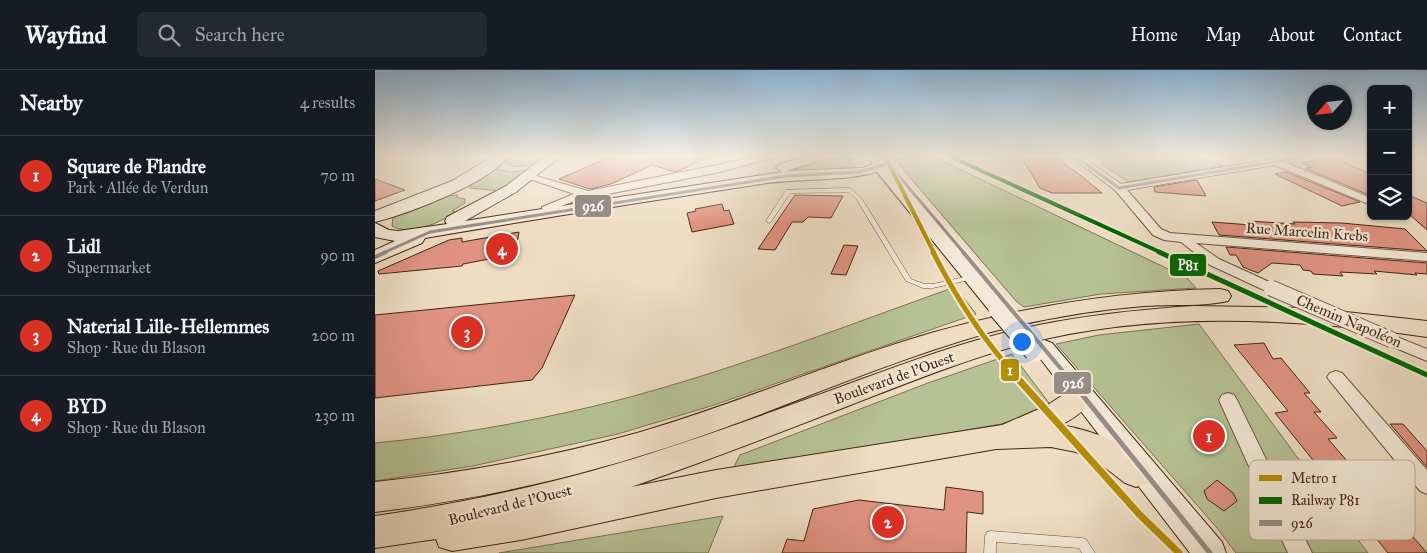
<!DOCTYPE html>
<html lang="en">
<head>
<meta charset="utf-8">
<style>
  :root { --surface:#171b24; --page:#242831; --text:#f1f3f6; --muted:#9ea1a6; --line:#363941; --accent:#d93025 }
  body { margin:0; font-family:"IM FELL Great Primer",serif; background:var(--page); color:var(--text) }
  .controls { position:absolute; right:15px; top:15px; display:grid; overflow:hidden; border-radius:8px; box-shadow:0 1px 4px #0004 }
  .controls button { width:45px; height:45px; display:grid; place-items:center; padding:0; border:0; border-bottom:1px solid var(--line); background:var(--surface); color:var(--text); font:25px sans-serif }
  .compass { position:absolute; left:932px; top:15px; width:45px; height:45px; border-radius:50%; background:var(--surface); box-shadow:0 1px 4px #0004; rotate:243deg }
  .you { position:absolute; left:646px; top:271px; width:18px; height:18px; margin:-12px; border:4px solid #fff; border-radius:50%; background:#1a73e8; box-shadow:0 0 0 8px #1a73e833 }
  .badge { display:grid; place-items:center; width:32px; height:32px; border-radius:50%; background:var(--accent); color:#fff; font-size:16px; font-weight:700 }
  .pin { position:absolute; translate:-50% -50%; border:2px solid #fff; box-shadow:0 1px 5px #0006 }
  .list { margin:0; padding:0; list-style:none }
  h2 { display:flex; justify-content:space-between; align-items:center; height:65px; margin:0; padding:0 20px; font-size:21px }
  h2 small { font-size:16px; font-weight:400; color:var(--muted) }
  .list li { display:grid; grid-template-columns:32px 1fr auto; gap:15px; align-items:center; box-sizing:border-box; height:80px; padding:0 20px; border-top:1px solid var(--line) }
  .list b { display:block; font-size:19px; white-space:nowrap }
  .list p { margin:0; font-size:16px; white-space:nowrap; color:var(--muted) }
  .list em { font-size:16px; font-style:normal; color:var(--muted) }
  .icon { flex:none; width:28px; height:28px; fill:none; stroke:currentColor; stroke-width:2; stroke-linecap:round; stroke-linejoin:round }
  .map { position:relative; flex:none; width:1052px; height:483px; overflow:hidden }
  header { display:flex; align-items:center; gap:30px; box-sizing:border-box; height:70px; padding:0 25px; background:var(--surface); border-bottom:1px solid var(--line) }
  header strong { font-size:24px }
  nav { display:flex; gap:28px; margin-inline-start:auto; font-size:18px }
  .search { width:350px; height:45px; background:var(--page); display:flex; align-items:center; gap:12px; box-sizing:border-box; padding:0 18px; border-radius:8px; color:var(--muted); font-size:19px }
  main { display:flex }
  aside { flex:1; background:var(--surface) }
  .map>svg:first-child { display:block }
  .green { fill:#b6c295; stroke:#7e7454 }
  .building { fill:#e09382; stroke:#462614 }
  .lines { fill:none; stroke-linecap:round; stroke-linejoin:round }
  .service-casing { stroke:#705440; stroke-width:1 }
  .minor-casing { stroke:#705440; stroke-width:2 }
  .secondary-casing { stroke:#462614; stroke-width:2 }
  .primary-casing { stroke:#462614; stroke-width:2 }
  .service { fill:#f4e9d8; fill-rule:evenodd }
  .minor { fill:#f4e9d8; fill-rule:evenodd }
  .secondary { fill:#f4e9d8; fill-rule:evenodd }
  .primary { fill:#eeddc3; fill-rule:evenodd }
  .minor-bridge-casing { stroke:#705440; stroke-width:17; stroke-linecap:butt }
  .secondary-bridge-casing { stroke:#462614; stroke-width:23; stroke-linecap:butt }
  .minor-bridge { stroke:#f4e9d8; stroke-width:15 }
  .secondary-bridge { stroke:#f4e9d8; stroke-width:21 }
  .bus-1-far2-casing { stroke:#f4e9d8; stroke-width:6 }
  .bus-1-far1-casing { stroke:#f4e9d8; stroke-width:8 }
  .bus-1-casing { stroke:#f4e9d8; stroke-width:9 }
  .bus-1-far2 { stroke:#998e88; stroke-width:3 }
  .bus-1-far1 { stroke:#998e88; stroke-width:4 }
  .bus-1 { stroke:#998e88; stroke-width:5 }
  .rail-1-far1-casing { stroke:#f4e9d8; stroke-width:7 }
  .rail-1-casing { stroke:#f4e9d8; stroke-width:9 }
  .rail-1-far1 { stroke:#060; stroke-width:4 }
  .rail-1 { stroke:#060; stroke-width:5 }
  .metro-1-far2-casing { stroke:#f4e9d8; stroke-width:7 }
  .metro-1-far1-casing { stroke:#f4e9d8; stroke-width:9 }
  .metro-1-casing { stroke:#f4e9d8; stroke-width:11 }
  .metro-1-far2 { stroke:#b58e08; stroke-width:4 }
  .metro-1-far1 { stroke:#b58e08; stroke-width:5 }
  .metro-1 { stroke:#b58e08; stroke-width:7 }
  .labels { text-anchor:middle; stroke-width:4.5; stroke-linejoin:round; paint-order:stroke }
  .street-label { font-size:15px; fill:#462614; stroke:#f4e9d8 }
  .key { fill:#f4e9d8; stroke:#c0ae9d; stroke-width:1 }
  .key-label { font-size:14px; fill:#462614 }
  .line-badge { stroke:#f4e9d8; stroke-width:2 }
  .badge-label { font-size:14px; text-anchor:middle; font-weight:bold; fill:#fff }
</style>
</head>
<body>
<header>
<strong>Wayfind</strong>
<div class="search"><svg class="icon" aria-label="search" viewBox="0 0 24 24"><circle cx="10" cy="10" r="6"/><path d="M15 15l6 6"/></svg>Search here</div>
<nav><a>Home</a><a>Map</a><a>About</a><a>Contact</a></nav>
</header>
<main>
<aside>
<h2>Nearby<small>4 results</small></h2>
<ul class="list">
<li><span class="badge">1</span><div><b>Square de Flandre</b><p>Park · Allée de Verdun</p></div><em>70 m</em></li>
<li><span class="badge">2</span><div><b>Lidl</b><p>Supermarket</p></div><em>90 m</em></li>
<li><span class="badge">3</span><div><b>Naterial Lille-Hellemmes</b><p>Shop · Rue du Blason</p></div><em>200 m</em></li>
<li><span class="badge">4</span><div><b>BYD</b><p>Shop · Rue du Blason</p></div><em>230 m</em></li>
</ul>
</aside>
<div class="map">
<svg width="1052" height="483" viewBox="0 0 1052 483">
  <rect width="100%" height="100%" fill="#eeddc3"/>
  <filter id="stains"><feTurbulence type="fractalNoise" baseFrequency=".004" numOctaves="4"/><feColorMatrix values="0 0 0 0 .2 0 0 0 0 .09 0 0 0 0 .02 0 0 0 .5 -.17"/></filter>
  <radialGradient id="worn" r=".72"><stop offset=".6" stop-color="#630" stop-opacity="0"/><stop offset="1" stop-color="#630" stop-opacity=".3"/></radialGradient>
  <path class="green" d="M133,86h35c-9,9 -24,14 -36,8l-1,-5z
    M451,86h24l1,7 8,6 -86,5z
    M519,86h38l255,122 9,10 -95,6 -77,13 -8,-6 -110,-128z
    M727,86h100l21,10 -95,16 -27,-18z
    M117,98l18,4 17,-2 -27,21 -30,-3 -1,-4z
    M83,125l-2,2 9,2v4l-13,8 4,1c-16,10 -45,25 -64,14l1,-9c17,-12 43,-20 65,-22z
    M580,217l21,27 -265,92 -93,28 -145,32 -98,15v-38c74,-7 148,-20 220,-37 123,-30 242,-77 360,-119z
    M824,254l169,229h-132l-19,-25 -161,-184 43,-9z
    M637,284l40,53 -51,17 -269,47 8,-16 188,-72z
    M348,446l-15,37h-209z"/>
  <path class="building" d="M237,86h97l-28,14 -6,2 -23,-7 -41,19 -21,5 -31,-10z
    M679,86l26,19 22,18h-50l-12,-5 -19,-31 17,1z
    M956,87l40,17v22l-66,-28 7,-1 -10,-4z
    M911,102l74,30 -18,4 -67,-32z
    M0,109l30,11 -30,11z
    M822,110l9,16 -51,-4 -1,-5z
    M420,125l48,1 -12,22 -23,-1 -5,5h-11l-17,28 -17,-1z
    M1033,125l19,8v27l-19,-17z
    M347,134l2,7 5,-1 5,14 -42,8 -5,-19 9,-2 -1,-2z
    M874,151l46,3 -2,-2 49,1 63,6 22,22 -208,-16 -7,-13 39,3z
    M144,162l-4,22 -52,10 -1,2 -83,8 -1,-3 71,-31 13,-2v4z
    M469,175l14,1 -12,29 -15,-1z
    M851,177l201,16v11l-12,-1 2,2 -43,-4 3,3 -37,-2 3,4 -30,-2 -2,-3 -8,-1 -3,-5 -28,-2 -14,10 -15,-6 -7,-12h-6z
    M200,225l-33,73 -10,12 -157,18v-83z
    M889,273l9,16 8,-1 29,35h-6l17,19h-7l23,26 -9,1 99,114h-39l-113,-140 13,-2 -54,-66z
    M1015,354h13l24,27v16z
    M842,410l16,13 4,8 -13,10 -17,-12 -3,-8z
    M571,417l37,5v22l-16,-2 -1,41h-184l5,-14 17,2 9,-32 46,-9 85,10z"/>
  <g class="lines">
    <defs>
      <path id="service" d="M475,118l12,11 49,80 13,5h9l50,-11 3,2 -3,2 -50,11h-10l-17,-7 -49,-81 -8,-8 -59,1 -19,29 -2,1 -3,-2 20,-31z
        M616,461l91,7 4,1 9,14h-13l-3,-5 -83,-6v11h-12l1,-17 2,-4z"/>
      <path id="minor" d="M387,86h17l-59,16 -143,28 -31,12 -4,-1v-4l32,-13 -50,-17 5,-3 59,17z
        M695,86h11l40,28 171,-28h22l-27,7 84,35v7l-96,-40 -148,25 34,39 9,4 257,20v8l-231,-18 23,16 57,26 2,3 -7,4 -5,-1 -56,-26 -29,-23 -17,-2 -11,-5 -38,-45z
        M1017,265l35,14v12l-41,-17 -2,-4 2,-4z
        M961,301l6,2 85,97v24l-7,-3 -90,-110 -3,-4 3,-4z
        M853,323l6,2 3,5 75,153h-24l-69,-153 3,-5z"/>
      <path id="secondary" d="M118,86h16c-20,27 -101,58 -134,66v-11l77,-30z
        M170,86h16l-45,36 -51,29 317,-49 -6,-4 2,-3 27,-9h21l-2,3 -37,12 75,-3 10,-3 -3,-9 24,1 2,3 -5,10 120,139 -4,5 -7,1 -7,-1 -115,-142c-36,10 -79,6 -116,12 -113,17 -225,35 -336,54l-3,5 -47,20v-13l20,-9 -20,-4v-14l14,7 9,1 49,-7 -2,-3 2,-4 59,-31z
        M669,270l8,3 170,199 4,11h-36l-154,-200 -3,-5 3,-5z"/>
      <path id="primary" d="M845,219l8,2 3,5 -3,5c-26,6 -57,3 -84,5 -51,4 -103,13 -153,26 -103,29 -200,73 -301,108 -103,35 -207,59 -315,72v-30c89,-9 176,-25 262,-49 100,-29 195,-71 294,-100 95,-27 190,-42 289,-44z
        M818,236l117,2 117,13v16c-135,-19 -274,-27 -407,8 -59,16 -115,39 -172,61 -72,28 -144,56 -217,81l85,-17 286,-45 44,-19 17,-11 -2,-11 4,-7 10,-3 10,3c14,25 -3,37 -24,48 29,5 77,20 91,48l-5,10 -11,4 -11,-4 -26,-20 -23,-11 -25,-5 -55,2 -280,49 -195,42 -69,11 -13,-4 -3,-8 -61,9v-32c102,-15 201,-37 298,-70 64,-21 126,-44 189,-67 52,-19 104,-38 158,-50 57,-13 115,-19 173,-23z"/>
    </defs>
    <use href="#service" class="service-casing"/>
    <use href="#minor" class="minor-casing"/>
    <use href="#secondary" class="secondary-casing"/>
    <use href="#primary" class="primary-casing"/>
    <use href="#service" class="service"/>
    <use href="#minor" class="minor"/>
    <use href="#secondary" class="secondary"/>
    <use href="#primary" class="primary"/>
    <defs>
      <path id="minor-bridge" d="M896,218l121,52"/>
      <path id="secondary-bridge" d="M624,239l36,42"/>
    </defs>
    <use href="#minor-bridge" class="minor-bridge-casing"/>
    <use href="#secondary-bridge" class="secondary-bridge-casing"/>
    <use href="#minor-bridge" class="minor-bridge"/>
    <use href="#secondary-bridge" class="secondary-bridge"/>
    <defs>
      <path id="bus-1-far2" d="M511,86l7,13 71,84
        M700,86l44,32 190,-32
        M8,183l47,-21 356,-56 73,-4 24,-7 5,-5"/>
      <path id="bus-1-far1" d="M588,182l109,130
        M0,187l11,-5"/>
      <path id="bus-1" d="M696,311l139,172"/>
    </defs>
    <use href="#bus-1-far2" class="bus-1-far2-casing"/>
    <use href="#bus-1-far1" class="bus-1-far1-casing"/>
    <use href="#bus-1" class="bus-1-casing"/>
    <use href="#bus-1-far2" class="bus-1-far2"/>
    <use href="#bus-1-far1" class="bus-1-far1"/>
    <use href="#bus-1" class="bus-1"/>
    <defs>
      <path id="rail-1-far1" d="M574,86l213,97"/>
      <path id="rail-1" d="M784,182l268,123"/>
    </defs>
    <use href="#rail-1-far1" class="rail-1-far1-casing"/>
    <use href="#rail-1" class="rail-1-casing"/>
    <use href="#rail-1-far1" class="rail-1-far1"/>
    <use href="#rail-1" class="rail-1"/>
    <defs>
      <path id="metro-1-far2" d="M510,86l49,97"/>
      <path id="metro-1-far1" d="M558,182c25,49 51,89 88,130"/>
      <path id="metro-1" d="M645,311l119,133 40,39"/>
    </defs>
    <use href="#metro-1-far2" class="metro-1-far2-casing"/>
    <use href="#metro-1-far1" class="metro-1-far1-casing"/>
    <use href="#metro-1" class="metro-1-casing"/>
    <use href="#metro-1-far2" class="metro-1-far2"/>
    <use href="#metro-1-far1" class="metro-1-far1"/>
    <use href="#metro-1" class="metro-1"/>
  </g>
  <linearGradient id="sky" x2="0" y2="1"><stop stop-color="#8bb6d8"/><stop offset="0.56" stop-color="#f7f0e4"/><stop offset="1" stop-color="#f7f0e4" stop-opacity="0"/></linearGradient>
  <rect width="1052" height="154" fill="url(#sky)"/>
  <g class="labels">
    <g class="street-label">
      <text transform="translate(932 162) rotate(4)" y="5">Rue Marcelin Krebs</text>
      <text transform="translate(974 251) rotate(23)" y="5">Chemin Napoléon</text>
      <text transform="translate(519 308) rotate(-20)" y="5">Boulevard de l'Ouest</text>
      <text transform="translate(135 435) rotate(-14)" y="5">Boulevard de l'Ouest</text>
    </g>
  </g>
  <rect x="874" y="390" width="166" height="80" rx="8" class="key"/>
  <rect x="884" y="405" width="23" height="6" fill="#b58e08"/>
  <rect x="884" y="427" width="23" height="7" fill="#060"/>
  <rect x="884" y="450" width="23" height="6" fill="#998e88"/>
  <g class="key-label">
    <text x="916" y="413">Metro 1</text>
    <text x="916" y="435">Railway P81</text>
    <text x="916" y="458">926</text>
  </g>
  <g class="line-badge">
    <rect x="199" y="124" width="38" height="24" rx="5" fill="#998e88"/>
    <rect x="794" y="183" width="38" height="24" rx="5" fill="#060"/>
    <rect x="625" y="288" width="20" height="24" rx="5" fill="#b58e08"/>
    <rect x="678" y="301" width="39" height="24" rx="5" fill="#998e88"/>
  </g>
  <g class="badge-label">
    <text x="218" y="141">926</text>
    <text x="813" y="200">P81</text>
    <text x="635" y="305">1</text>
    <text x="698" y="318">926</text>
  </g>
  <rect width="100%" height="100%" filter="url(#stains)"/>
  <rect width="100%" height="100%" fill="url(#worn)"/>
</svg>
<div class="controls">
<button>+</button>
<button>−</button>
<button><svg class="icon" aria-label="layers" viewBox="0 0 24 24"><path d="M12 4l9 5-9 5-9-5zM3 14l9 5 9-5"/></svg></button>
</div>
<svg class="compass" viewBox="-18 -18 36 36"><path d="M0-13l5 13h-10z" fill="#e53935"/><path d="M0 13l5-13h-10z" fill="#9ea1a6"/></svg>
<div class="you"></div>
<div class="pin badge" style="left:834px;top:366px">1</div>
<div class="pin badge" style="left:513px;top:452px">2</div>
<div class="pin badge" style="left:92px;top:262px">3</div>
<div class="pin badge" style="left:127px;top:179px">4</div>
</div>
</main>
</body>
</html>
